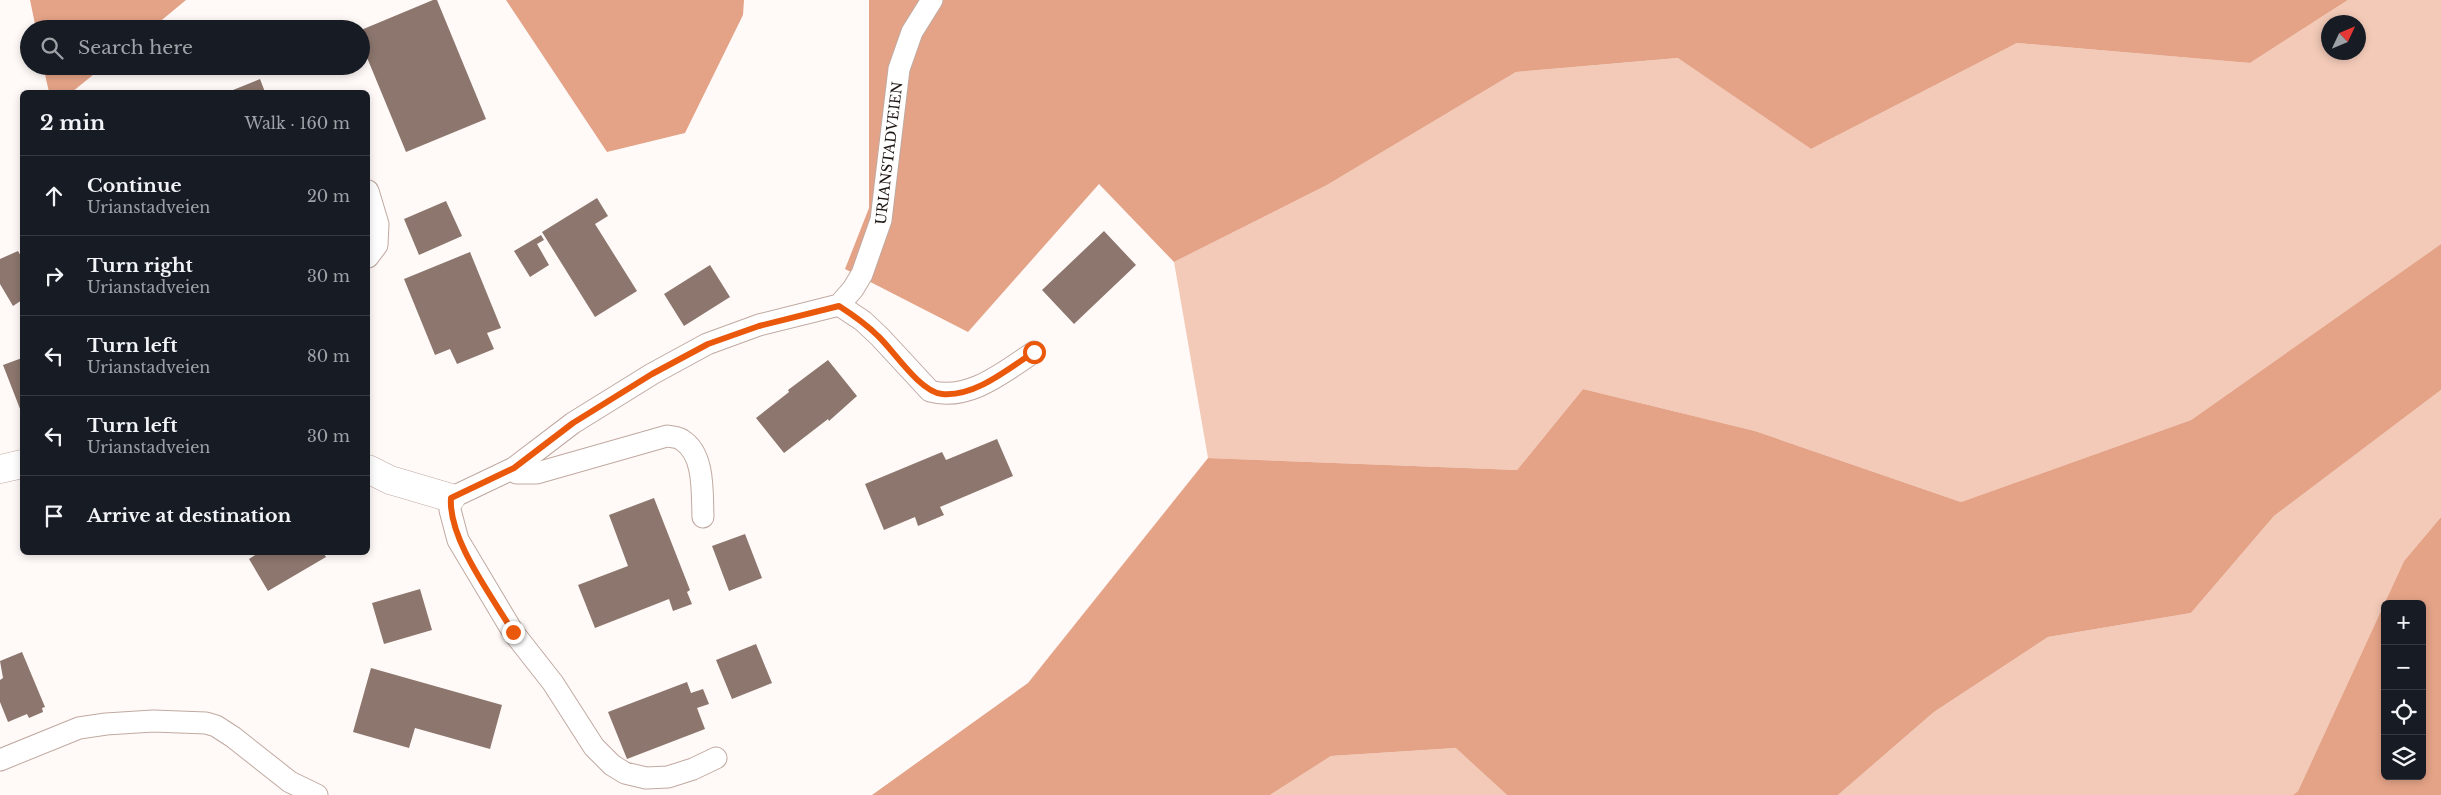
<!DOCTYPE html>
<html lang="en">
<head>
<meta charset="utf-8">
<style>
  :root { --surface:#171b24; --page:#20242c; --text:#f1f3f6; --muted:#9ea1a6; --line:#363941 }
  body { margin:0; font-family:"Libre Baskerville",serif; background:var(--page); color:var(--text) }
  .controls { position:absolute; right:15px; bottom:15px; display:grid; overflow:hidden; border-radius:8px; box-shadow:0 2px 8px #0003 }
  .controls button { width:45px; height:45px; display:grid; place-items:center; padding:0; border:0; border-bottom:1px solid var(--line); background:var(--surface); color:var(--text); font:25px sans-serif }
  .compass { position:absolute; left:2321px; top:15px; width:45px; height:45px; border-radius:50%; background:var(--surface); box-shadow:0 2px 8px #0003; rotate:46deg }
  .stop { position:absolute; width:15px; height:15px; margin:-11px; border:4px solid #ea580c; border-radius:50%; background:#fff }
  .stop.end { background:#ea580c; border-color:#fff; box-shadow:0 1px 5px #0008 }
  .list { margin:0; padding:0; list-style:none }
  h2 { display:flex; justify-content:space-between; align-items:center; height:65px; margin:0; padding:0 20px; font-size:21px }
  h2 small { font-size:16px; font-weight:400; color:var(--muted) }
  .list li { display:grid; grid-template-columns:32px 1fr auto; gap:15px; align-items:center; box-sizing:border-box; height:80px; padding:0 20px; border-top:1px solid var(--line) }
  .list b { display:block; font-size:19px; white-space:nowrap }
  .list p { margin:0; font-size:16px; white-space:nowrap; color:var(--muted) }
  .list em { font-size:16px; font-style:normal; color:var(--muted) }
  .icon { flex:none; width:28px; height:28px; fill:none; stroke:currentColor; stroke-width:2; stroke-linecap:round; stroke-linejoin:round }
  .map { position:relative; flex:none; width:2441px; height:795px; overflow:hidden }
  .search { position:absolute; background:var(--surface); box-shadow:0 2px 8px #0003; left:20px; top:20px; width:350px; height:55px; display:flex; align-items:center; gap:12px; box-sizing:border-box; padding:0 18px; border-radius:28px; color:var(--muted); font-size:19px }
  .panel { position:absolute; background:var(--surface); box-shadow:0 2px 8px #0003; left:20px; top:90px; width:350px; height:465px; border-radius:8px }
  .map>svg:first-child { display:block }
  .green { fill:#f3cab8; fill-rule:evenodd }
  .forest { fill:#e4a387; fill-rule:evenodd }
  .building { fill:#8c766d }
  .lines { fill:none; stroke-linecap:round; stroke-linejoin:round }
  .service-casing { stroke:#c0a9a0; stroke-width:23 }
  .minor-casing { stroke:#c0a9a0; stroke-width:29 }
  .service { stroke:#fff; stroke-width:21 }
  .minor { stroke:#fff; stroke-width:28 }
  .route { stroke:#ea580c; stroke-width:6 }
  .labels { text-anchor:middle; stroke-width:4; stroke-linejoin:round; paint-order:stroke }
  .street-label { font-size:14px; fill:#1f1713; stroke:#fff }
</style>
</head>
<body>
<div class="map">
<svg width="2441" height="795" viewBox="0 0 2441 795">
  <rect width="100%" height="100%" fill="#fffaf8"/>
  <path class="green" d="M2348,0h93v244l-250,176 -230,82 -206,-71 -172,-42 -66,81 -309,-12 -34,-196 153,-77 189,-113 163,-14 132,91 206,-106 233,20zM2328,22h30v30h-30z
    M2441,390v127l-37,44 -106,230 -5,4h-455l96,-83 114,-75 143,-24 83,-97z
    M1457,748l50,47h-237l61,-39z"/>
  <path class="forest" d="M30,0h156l-35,29h-115z
    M506,0h238l-1,15 -58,118 -78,19z
    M869,0h1479l-98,63 -233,-20 -206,106 -133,-91 -162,14 -189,113 -153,77 -75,-78 -131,148 -123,-63 24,-61z
    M43,66h61l-32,26h-23z
    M2441,244v146l-167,126 -83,97 -143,24 -114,75 -96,83h-331l-51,-47 -125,8 -61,39h-398l156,-112 180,-225 309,12 66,-81 172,42 206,71 230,-82z
    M2441,517v278h-148l5,-4 106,-230zM2385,604h37v172h-37z"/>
  <path class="building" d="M433,0h4l49,119 -80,33 -45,-109v-13z
    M260,79l5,13h-37z
    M597,198l11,18 -13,8 42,67 -42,26 -53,-85z
    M446,201l16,35 -43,19 -15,-36z
    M1104,231l32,34 -62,59 -32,-34z
    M541,235l3,5 -7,4 12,21 -19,12 -16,-26z
    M18,251l4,7v42l-9,6 -13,-22v-25z
    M470,252l31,76 -14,5 7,16 -37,15 -7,-15 -15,6 -31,-76z
    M710,265l20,32 -46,29 -20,-32z
    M22,358v56l-19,-49z
    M828,360l29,36 -28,25 -1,-2 -44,34 -28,-35 33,-26 -1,-2z
    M997,439l16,37 -73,31 4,8 -26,11 -3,-9 -31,13 -19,-46 77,-32 4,8z
    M654,498l36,92 -3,2 5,12 -19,7 -4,-12 -74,29 -17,-43 50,-19 -19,-51z
    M745,534l17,44 -33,13 -17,-45z
    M260,552h63l3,5 -58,34 -19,-32z
    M420,589l12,41 -48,14 -12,-41z
    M756,644l16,39 -40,16 -16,-39z
    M22,652l23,55 -3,1 1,4 -14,6 -2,-4 -19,8 -8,-20v-22l3,-2 -3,-17z
    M371,668l131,37 -12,44 -75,-21 -6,20 -56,-16z
    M687,682l4,11 12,-4 6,15 -12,4 8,21 -78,30 -19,-47z"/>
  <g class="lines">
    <defs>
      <g id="service">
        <path d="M368,191l10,33 -1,21 -9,12"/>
        <path d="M839,305l24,16 17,16 50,54c38,11 74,-19 104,-39"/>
        <path d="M514,468l3,5h20l130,-37c5,1 12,1 15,4 23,14 20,53 21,77"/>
        <path id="s1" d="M716,758l-23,11 -25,8 -22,1 -21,-5 -13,-8 -18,-18 -41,-64 -40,-51 -55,-92 -8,-30 1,-12 63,-30 59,-45 79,-49 55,-30 52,-19 80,-20 14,-16 9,-15 19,-54 18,-151 13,-37 20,-32"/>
        <path d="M0,760l79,-32 27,-4 47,-3 53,2 10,3 17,11 57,45 27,13"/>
      </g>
      <path id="minor" d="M0,469l22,-5
        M368,469l22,11 61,18"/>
    </defs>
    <use href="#service" class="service-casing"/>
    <use href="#minor" class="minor-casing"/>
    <use href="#service" class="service"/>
    <use href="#minor" class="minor"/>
  </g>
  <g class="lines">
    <path class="route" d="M513,632c-21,-36 -65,-93 -62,-134l63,-30 59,-45 79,-49 56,-30 51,-18 80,-20c14,9 27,18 39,30 16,15 42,56 64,58 33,3 66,-25 92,-42"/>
  </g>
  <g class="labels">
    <g class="street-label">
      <text dy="5" stroke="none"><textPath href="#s1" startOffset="1028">URIANSTADVEIEN</textPath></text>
    </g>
  </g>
</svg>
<div class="controls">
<button>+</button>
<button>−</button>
<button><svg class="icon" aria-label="locate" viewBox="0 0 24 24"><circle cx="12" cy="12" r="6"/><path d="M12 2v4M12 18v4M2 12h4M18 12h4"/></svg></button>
<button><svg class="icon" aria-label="layers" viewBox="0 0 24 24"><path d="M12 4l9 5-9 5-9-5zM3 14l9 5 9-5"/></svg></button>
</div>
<svg class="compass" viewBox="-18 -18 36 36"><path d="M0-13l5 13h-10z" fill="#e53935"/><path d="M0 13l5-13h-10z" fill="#9ea1a6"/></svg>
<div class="stop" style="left:1034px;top:352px"></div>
<div class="stop end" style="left:513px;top:632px"></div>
<div class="search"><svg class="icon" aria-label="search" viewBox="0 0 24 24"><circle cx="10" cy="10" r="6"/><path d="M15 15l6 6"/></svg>Search here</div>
<section class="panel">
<h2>2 min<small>Walk · 160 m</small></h2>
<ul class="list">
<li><svg class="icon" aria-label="ahead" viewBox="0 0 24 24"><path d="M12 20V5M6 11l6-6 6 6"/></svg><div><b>Continue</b><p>Urianstadveien</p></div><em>20 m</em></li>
<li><svg class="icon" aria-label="right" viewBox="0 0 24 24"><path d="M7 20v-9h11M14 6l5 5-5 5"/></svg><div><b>Turn right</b><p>Urianstadveien</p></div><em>30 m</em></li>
<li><svg class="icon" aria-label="left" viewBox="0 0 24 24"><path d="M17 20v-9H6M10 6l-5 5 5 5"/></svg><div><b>Turn left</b><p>Urianstadveien</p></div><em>80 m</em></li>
<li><svg class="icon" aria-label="left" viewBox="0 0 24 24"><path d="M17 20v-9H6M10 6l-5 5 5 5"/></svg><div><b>Turn left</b><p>Urianstadveien</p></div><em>30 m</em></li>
<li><svg class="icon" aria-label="arrive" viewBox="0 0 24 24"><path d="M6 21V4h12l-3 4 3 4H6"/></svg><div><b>Arrive at destination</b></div></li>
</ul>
</section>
</div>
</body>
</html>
